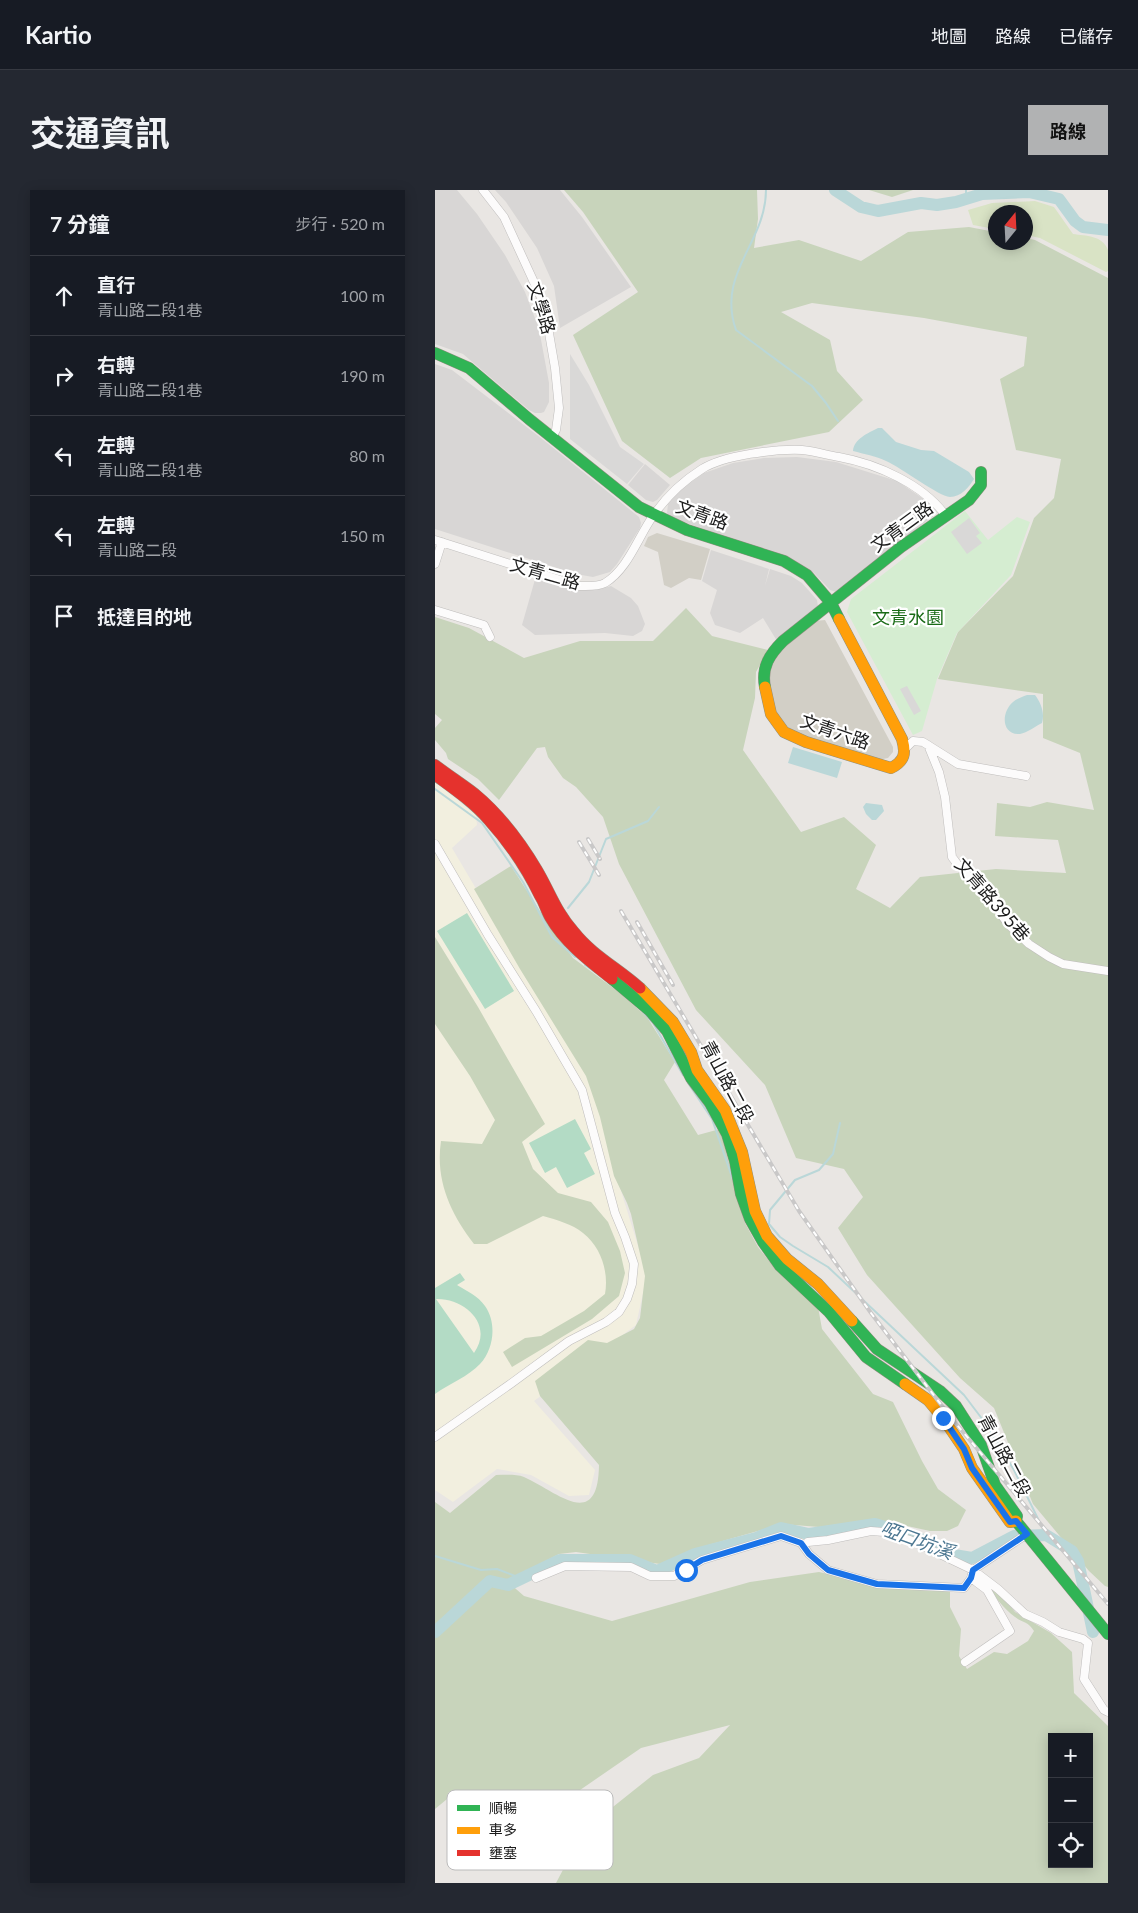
<!DOCTYPE html>
<html lang="zh-TW">
<head>
<meta charset="utf-8">
<style>
  :root { --surface:#171b24; --page:#242831; --text:#f1f3f6; --muted:#9ea1a6; --line:#363941; --accent:#b1b2b3 }
  body { margin:0; font-family:Lato,"Noto Sans TC",sans-serif; background:var(--page); color:var(--text) }
  .controls { position:absolute; right:15px; bottom:15px; display:grid; overflow:hidden; border-radius:0px; box-shadow:0 2px 12px #0003 }
  .controls button { width:45px; height:45px; display:grid; place-items:center; padding:0; border:0; border-bottom:1px solid var(--line); background:var(--surface); color:var(--text); font:25px sans-serif }
  .compass { position:absolute; left:553px; top:15px; width:45px; height:45px; border-radius:50%; background:var(--surface); box-shadow:0 2px 12px #0003; rotate:18deg }
  .stop { position:absolute; width:15px; height:15px; margin:-11px; border:4px solid #1a73e8; border-radius:50%; background:#fff }
  .stop.end { background:#1a73e8; border-color:#fff; box-shadow:0 1px 5px #0008 }
  .list { margin:0; padding:0; list-style:none }
  h2 { display:flex; justify-content:space-between; align-items:center; height:65px; margin:0; padding:0 20px; font-size:21px }
  h2 small { font-size:16px; font-weight:400; color:var(--muted) }
  .list li { display:grid; grid-template-columns:32px 1fr auto; gap:15px; align-items:center; box-sizing:border-box; height:80px; padding:0 20px; border-top:1px solid var(--line) }
  .list b { display:block; font-size:19px; white-space:nowrap }
  .list p { margin:0; font-size:16px; white-space:nowrap; color:var(--muted) }
  .list em { font-size:16px; font-style:normal; color:var(--muted) }
  .icon { flex:none; width:28px; height:28px; fill:none; stroke:currentColor; stroke-width:2; stroke-linecap:round; stroke-linejoin:round }
  .map { position:relative; flex:none; width:673px; height:1693px; overflow:hidden; border-radius:0px }
  header { display:flex; align-items:center; gap:30px; box-sizing:border-box; height:70px; padding:0 25px; background:var(--surface); border-bottom:1px solid var(--line) }
  header strong { font-size:24px }
  nav { display:flex; gap:28px; margin-inline-start:auto; font-size:18px }
  .intro { display:flex; align-items:center; justify-content:space-between; box-sizing:border-box; height:120px; padding:0 30px }
  h1 { margin:0; font-size:35px }
  .button { padding:12px 22px; border-radius:0px; background:var(--accent); color:#111; font-size:18px; font-weight:700 }
  main { display:flex; gap:30px; padding:0 30px }
  aside { flex:1; background:var(--surface); border-radius:0px; box-shadow:0 2px 12px #0003 }
  .map>svg:first-child { display:block }
  .residential { fill:#d8d6d5 }
  .education { fill:#f2efdf }
  .construction { fill:#d2cfc6 }
  .grass { fill:#d9e3c5 }
  .forest { fill:#c8d4bb; fill-rule:evenodd }
  .park { fill:#d5edd1 }
  .pitch { fill:#b3dbc5; fill-rule:evenodd }
  .parking { fill:#d9d8d7 }
  .water { fill:#bad7d8 }
  .lines { fill:none; stroke-linecap:round; stroke-linejoin:round }
  .stream { stroke:#bad7d8; stroke-width:2 }
  .river { stroke:#bad7d8; stroke-width:12 }
  .street-casing { stroke:#bfbdbc; stroke-width:9 }
  .fast-casing { stroke:#908f7e; stroke-width:12 }
  .slow-casing { stroke:#908f7e; stroke-width:12 }
  .jam-casing { stroke:#908f7e; stroke-width:12 }
  .street { stroke:#fcfbfb; stroke-width:8 }
  .fast { stroke:#30b455; stroke-width:11 }
  .slow { stroke:#ff9f0a; stroke-width:11 }
  .jam { stroke:#e5322d; stroke-width:11 }
  .rail-casing { stroke:#c9c8c8; stroke-width:4 }
  .rail { stroke:#fff; stroke-width:2; stroke-dasharray:5.5; stroke-linecap:butt }
  .route { stroke:#1a73e8; stroke-width:6 }
  .labels { text-anchor:middle; stroke-width:4.5; stroke-linejoin:round; paint-order:stroke }
  .street-label { font-size:18px; fill:#1b1b1b; stroke:#fff }
  .park-label { font-size:18px; fill:#1a6b17; stroke:#fff }
  .water-label { font-size:19px; font-style:italic; fill:#4c7791; stroke:#fff }
  .key { fill:#fff; stroke:#bbb; stroke-width:1 }
  .key-label { font-size:14px; fill:#1b1b1b }
</style>
</head>
<body>
<header>
<strong>Kartio</strong>
<nav><a>地圖</a><a>路線</a><a>已儲存</a></nav>
</header>
<div class="intro"><h1>交通資訊</h1><a class="button">路線</a></div>
<main>
<aside>
<h2>7 分鐘<small>步行 · 520 m</small></h2>
<ul class="list">
<li><svg class="icon" aria-label="ahead" viewBox="0 0 24 24"><path d="M12 20V5M6 11l6-6 6 6"/></svg><div><b>直行</b><p>青山路二段1巷</p></div><em>100 m</em></li>
<li><svg class="icon" aria-label="right" viewBox="0 0 24 24"><path d="M7 20v-9h11M14 6l5 5-5 5"/></svg><div><b>右轉</b><p>青山路二段1巷</p></div><em>190 m</em></li>
<li><svg class="icon" aria-label="left" viewBox="0 0 24 24"><path d="M17 20v-9H6M10 6l-5 5 5 5"/></svg><div><b>左轉</b><p>青山路二段1巷</p></div><em>80 m</em></li>
<li><svg class="icon" aria-label="left" viewBox="0 0 24 24"><path d="M17 20v-9H6M10 6l-5 5 5 5"/></svg><div><b>左轉</b><p>青山路二段</p></div><em>150 m</em></li>
<li><svg class="icon" aria-label="arrive" viewBox="0 0 24 24"><path d="M6 21V4h12l-3 4 3 4H6"/></svg><div><b>抵達目的地</b></div></li>
</ul>
</aside>
<div class="map">
<svg width="673" height="1693" viewBox="0 0 673 1693">
  <rect width="100%" height="100%" fill="#e9e6e3"/>
  <path class="residential" d="M0,0h22l20,24 28,41 20,37 14,37 10,54v19l-5,10 -3,1h-6l-6,-3 -66,-56 -28,-10z
    M60,0h65l22,27 49,70 -71,41 -6,-42 -17,-38 -31,-46z
    M0,174l17,6 89,68 98,79 2,6 -1,5 -23,36 -7,8 -17,5 -17,-3 -141,-45z
    M362,267l39,5 61,19 37,25 2,8 -100,78 -6,-2 -16,-17 -18,-11 -126,-45 -3,-4 1,-9 12,-14 24,-17 29,-10 31,-5z
    M210,274l25,21 -13,15 -4,2 -7,-2 -18,-15z
    M276,360l58,19 -4,17 5,-17 21,7 11,7 8,9 7,8 1,7 -41,34 -14,-23 -23,15 -25,-8 -5,-12 7,-23 -15,-9z
    M101,386l39,13h26l10,-3 20,12 7,8 7,18 -3,7 -9,5 -28,-3 -70,2 -13,-10z"/>
  <path class="education" d="M0,592l41,33 1,10 -25,23 140,237 25,93 30,97 -11,50 -102,76 61,69 -6,25 -20,1 -38,-21 -34,-6 -44,33 -18,-12z"/>
  <path class="construction" d="M222,343l53,16 -9,31 -12,-2 -18,10 -7,-3 -6,-33 -14,-6 4,-9z
    M390,430l68,127v5l-5,6 -10,2 -79,-25 -18,-13 -10,-21 -4,-21 8,-25 40,-34z"/>
  <path class="grass" d="M600,11l19,6 19,27c13,2 29,1 35,16 0,6 0,15 0,21l-2,1 -66,-34 -14,-3 -1,-23h-30v17l-22,-4 -5,-15 24,-7z"/>
  <path class="forest" d="M129,0h193l1,29 -4,29 45,-8 62,21 47,-29 61,-5 26,5v10h30l1,-4 9,2 73,38v1309l-3,-1 -16,-15 -56,-67 -39,-96 -34,-30 -93,-103 -29,-47 25,-31 -19,-28 -48,-11 -31,-73 -69,-75 -77,-146 -16,-47 -27,-30 -13,-9 -15,-21 -3,-10 -8,1 -38,52 -21,-21 -30,-20 -2,-6 -11,-13v-12l7,-8 -7,-6v-97l34,11 55,30 56,-17h73l33,-33 26,28 56,14 -12,22 -1,26 -12,52 58,82 43,-15 32,28 -20,44 34,19 30,-31 76,-8 70,4 -8,-33 -63,-4 2,-33 33,4 17,-5 47,8 -14,-57 -37,-15v-44l-105,-15 20,-47 55,-56 21,-58 20,-20 7,-39 -45,-9 -16,-71 24,-13 3,-29 -103,-19 -112,-15 -31,9 49,28 7,31 26,29 -34,32 -128,26 -31,20 -48,-37 -49,-106 65,-43 -55,-80z
    M434,0h44l-21,7z
    M76,676l38,59 24,33 47,35 27,24 28,45 -11,18 34,55 22,-6 25,94 13,24 18,23 42,37 4,22 51,65 20,8 29,59 16,28 28,21 -8,16 -11,5h-17l-55,-12 -56,8 -37,-3 -77,22 -45,18 -84,-12 -17,2 -52,27 17,15 88,25 138,-39 69,-10 58,13 73,6v16l11,22 -2,27 8,13 27,-17 13,2 21,-13 6,-10c-6,-10 -11,-8 -19,-14 -12,-9 -22,-23 -31,-35l13,7 18,23 36,21 21,19 2,41 34,33v157h-552l28,-53 69,-55 46,-17 31,-33 -89,23 -74,51 -33,8 -76,-17 -23,19v-307l15,11 46,-38c9,0 20,-1 28,2 32,14 74,56 75,-12l-59,-69 -5,-15 53,-41 19,3 27,-14 6,-11 5,-42 -14,-62 -4,-11 -13,-27 -14,-59 -14,-41 -66,-107 -46,-80zM617,1547h37v127h-37z
    M0,747l43,70 67,117 -23,18 11,27 25,24 33,9 17,20 12,29 5,22 -6,23 -27,23 -80,48 -9,-15 22,-14 16,-2 43,-25 21,-17c4,-22 -4,-47 -22,-61 -11,-9 -26,-13 -40,-17l-56,28h-13c-23,-30 -39,-63 -33,-103l41,3 13,-24 -25,-44 -35,-52z"/>
  <path class="park" d="M530,321l23,29 29,-23 13,5 -19,53 -54,58 -20,46 -15,52 -9,4 -66,-123 4,-13z"/>
  <path class="pitch" d="M32,723l47,78 -29,18 -48,-78z
    M140,929l16,30 -7,4 11,21 -28,14 -11,-21 -11,6 -16,-30z
    M25,1083l5,7 -8,5c10,6 21,11 28,21 12,17 9,43 -5,58 -11,12 -31,20 -45,30v-106zM1,1109c29,-1 58,26 38,54z"/>
  <path class="parking" d="M135,164l19,31 31,62 24,17 -17,20 -57,-45z
    M534,328l11,15 -4,3 6,7 -15,11 -16,-22z
    M472,496l14,25 -7,4 -14,-26z"/>
  <path class="water" d="M443,238h4l14,14 25,8 13,1 35,21 5,7c-5,8 -13,18 -24,18 -12,-1 -48,-29 -64,-36 -10,-5 -22,-7 -33,-10 1,-12 15,-18 25,-23z
    M592,505h8c6,8 10,18 7,28 -6,3 -15,10 -22,11 -19,1 -19,-22 -7,-32 3,-3 9,-5 14,-7z
    M358,557l49,15 -5,16 -49,-15z
    M431,613l16,2 2,6 -8,9h-4l-6,-6 -3,-7z"/>
  <g class="lines">
    <path class="stream" d="M331,0c0,53 -50,83 -30,140l76,56 14,17 12,18
      M531,8v-8
      M0,599l47,34 41,59 29,55 23,20
      M133,718l21,-26 17,-43 42,-18 11,-14
      M150,775l10,7
      M208,822l10,11 30,52
      M253,893l24,36 21,61
      M405,933l-7,31 -14,16 -24,10 -25,30 -1,14 11,13 13,9 35,21 136,128 22,29 28,46 32,65
      M0,1366l46,14 16,-1 26,10"/>
    <path class="river" d="M400,0l26,17 17,4 43,-8 16,2 19,-3 26,-8 47,-2 30,7 16,22 8,6 25,3
      M0,1442l55,-51 18,4 52,-25h70l27,11 38,-17 61,-16 25,-10 28,6 66,-10 37,11 42,20 18,3 42,-22 32,-1 26,16 6,10 15,71"/>
    <defs>
      <path id="street" d="M48,0l21,27 40,87 11,64 4,40 -3,22 -4,7
        M0,350l144,46c8,0 18,1 26,-3 23,-14 33,-46 48,-67 13,-19 30,-35 49,-47 22,-14 73,-20 100,-19 12,1 25,5 37,7 38,7 84,27 107,59
        M0,374l7,-22
        M0,420l49,15 6,12
        M493,555l11,27 6,25 7,60 6,8 29,30 21,29 21,20 20,13 14,7 45,7
        M470,559l8,-8 10,1 35,22 68,12
        M0,654l53,91 48,76 46,79 33,123 10,24 9,27 -2,20 -5,15 -8,13 -13,10 -37,19 -60,44 -74,52
        M373,1352l20,-2 43,-9 13,1 26,8 63,30 25,19 27,25 18,8 16,10 24,7 5,4 -4,36 20,31 4,2
        M101,1388l29,-12 66,1 19,9h24l28,-16 79,-24 20,7 8,11 19,16 49,14 87,4 7,-10 2,-8 54,-36
        M530,1472l45,-31 -23,-41 -16,-12"/>
      <path id="fast" d="M0,163l34,15 60,51 110,88 48,23 97,31 23,14 24,28 8,16
        M330,497c-4,-20 5,-33 18,-46l118,-94 68,-47 12,-15v-13
        M177,789l38,32 17,20 24,47 19,25 17,31 8,27 6,33 9,25 13,23 17,24 49,46 37,45 39,27
        M417,1131l25,28 63,42 16,15 25,39 14,40 22,31 -1,5
        M581,1331l92,113"/>
      <path id="slow" d="M330,497l6,27 13,18 22,10 85,26c14,-7 15,-15 11,-29l-63,-120
        M205,798l33,34 18,30 6,18 28,40 17,42 13,59 12,25 20,23 31,25 34,37
        M470,1194l23,16 15,18 21,31 8,19 38,54 6,-1"/>
      <path id="jam" d="M0,575c13,10 27,19 40,29 24,20 46,49 62,76 13,22 19,42 37,62 18,23 45,37 66,56
        M0,585c19,14 38,27 53,44 20,22 39,50 52,77 4,6 6,14 10,21 15,26 39,44 62,62"/>
    </defs>
    <use href="#street" class="street-casing"/>
    <use href="#fast" class="fast-casing"/>
    <use href="#slow" class="slow-casing"/>
    <use href="#jam" class="jam-casing"/>
    <use href="#street" class="street"/>
    <use href="#fast" class="fast"/>
    <use href="#slow" class="slow"/>
    <use href="#jam" class="jam"/>
    <defs>
      <path id="rail" d="M153,649l12,20
        M144,652l20,33
        M186,721l178,300 72,102 81,106 156,185
        M202,732l36,63"/>
    </defs>
    <use href="#rail" class="rail-casing"/>
    <use href="#rail" class="rail"/>
  </g>
  <g class="lines">
    <path class="route" d="M251,1380l16,-10 79,-24 20,7 8,11 19,16 49,14 87,4 7,-10 2,-8 54,-36 -11,-13 -6,1 -38,-54 -8,-19 -21,-31"/>
  </g>
  <g class="labels">
    <g class="street-label">
      <text transform="translate(106 118) rotate(73)" y="6">文學路</text>
      <text transform="translate(267 325) rotate(20)" y="6">文青路</text>
      <text transform="translate(467 337) rotate(-36)" y="6">文青三路</text>
      <text transform="translate(110 384) rotate(16)" y="6">文青二路</text>
      <text transform="translate(400 542) rotate(19)" y="6">文青六路</text>
      <text transform="translate(557 710) rotate(49)" y="6">文青路395巷</text>
      <text transform="translate(292 892) rotate(62)" y="6">青山路二段</text>
      <text transform="translate(569 1266) rotate(62)" y="6">青山路二段</text>
    </g>
    <g class="park-label">
      <text x="473" y="434">文青水園</text>
    </g>
    <g class="water-label">
      <text transform="translate(482 1350) rotate(20)" y="7">啞口坑溪</text>
    </g>
  </g>
  <rect x="12" y="1600" width="166" height="80" rx="8" class="key"/>
  <rect x="22" y="1615" width="23" height="6" fill="#30b455"/>
  <rect x="22" y="1637" width="23" height="7" fill="#ff9f0a"/>
  <rect x="22" y="1660" width="23" height="6" fill="#e5322d"/>
  <g class="key-label">
    <text x="54" y="1623">順暢</text>
    <text x="54" y="1645">車多</text>
    <text x="54" y="1668">壅塞</text>
  </g>
</svg>
<div class="controls">
<button>+</button>
<button>−</button>
<button><svg class="icon" aria-label="locate" viewBox="0 0 24 24"><circle cx="12" cy="12" r="6"/><path d="M12 2v4M12 18v4M2 12h4M18 12h4"/></svg></button>
</div>
<svg class="compass" viewBox="-18 -18 36 36"><path d="M0-13l5 13h-10z" fill="#e53935"/><path d="M0 13l5-13h-10z" fill="#9ea1a6"/></svg>
<div class="stop" style="left:251px;top:1380px"></div>
<div class="stop end" style="left:508px;top:1228px"></div>
</div>
</main>
</body>
</html>
